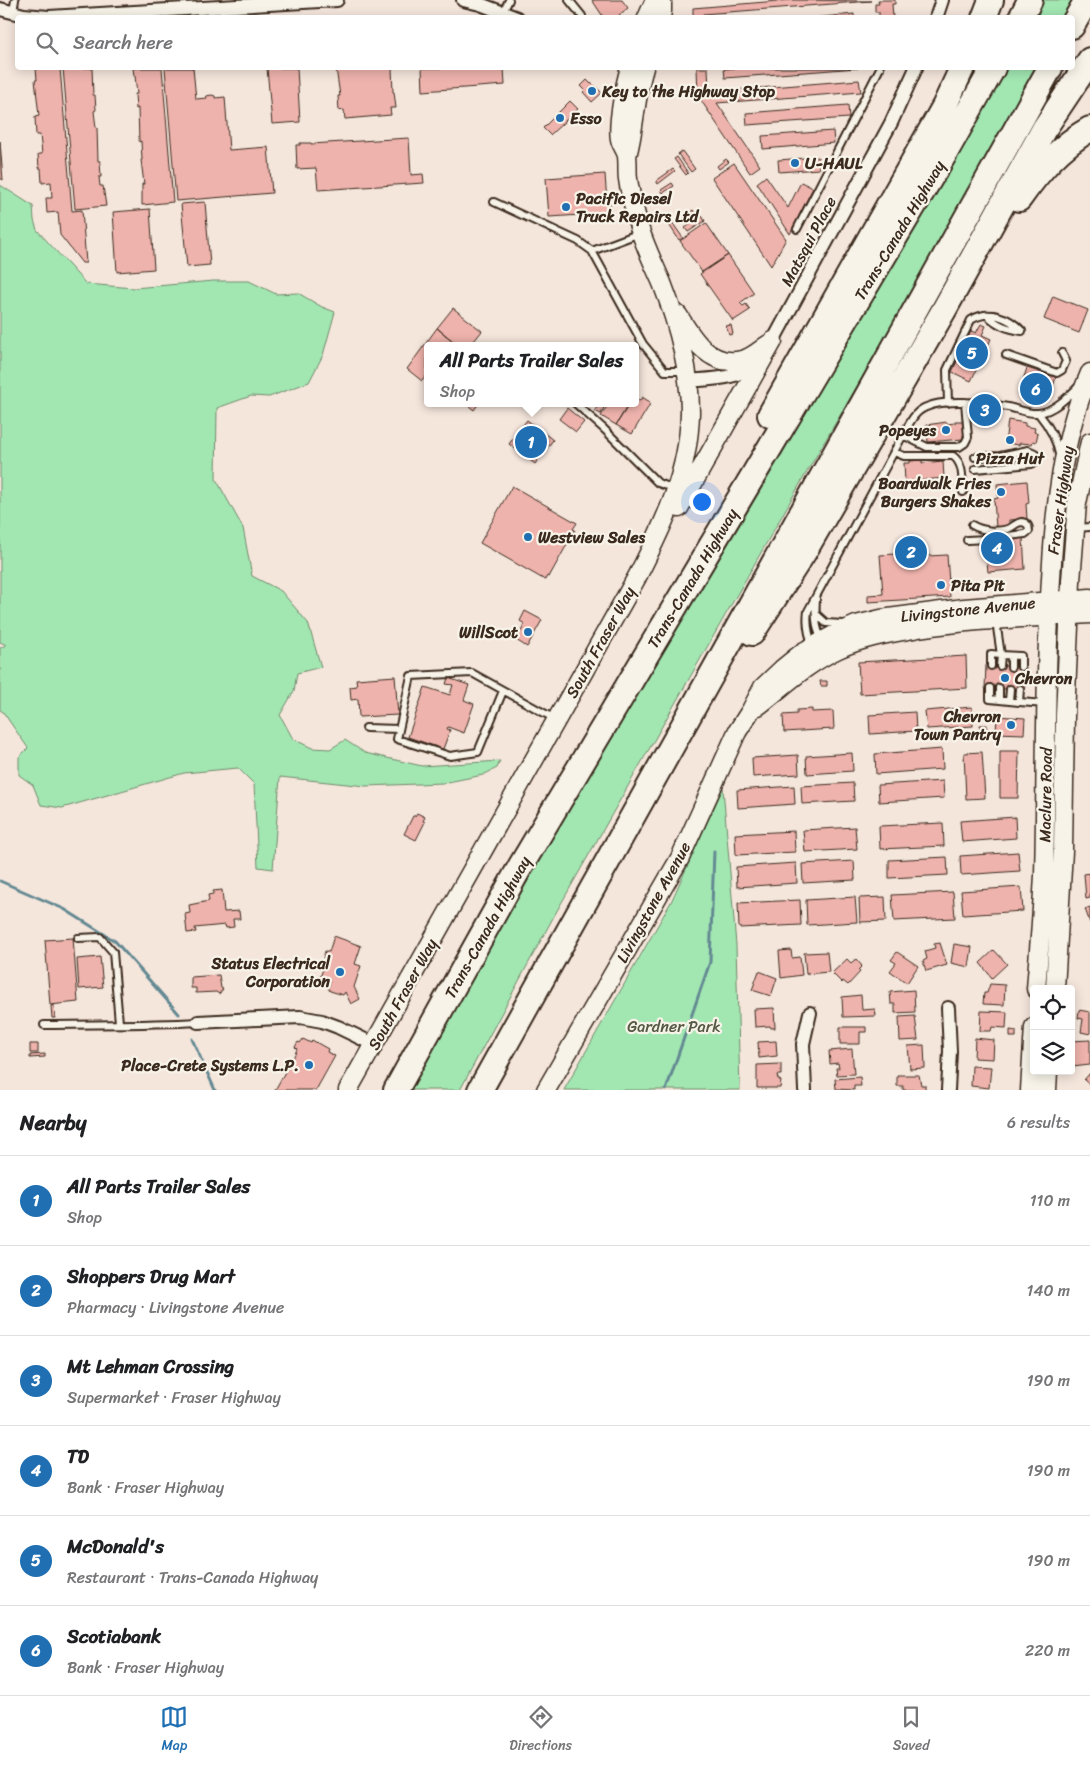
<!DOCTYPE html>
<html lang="en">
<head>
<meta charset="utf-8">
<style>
  :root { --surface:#fff; --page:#f6f6f6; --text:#202124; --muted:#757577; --line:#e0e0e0; --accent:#1f6fb2 }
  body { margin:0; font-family:Sriracha,sans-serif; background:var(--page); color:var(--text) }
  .controls { position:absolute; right:15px; bottom:15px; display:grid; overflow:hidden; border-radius:5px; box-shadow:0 2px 12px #0003 }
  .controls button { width:45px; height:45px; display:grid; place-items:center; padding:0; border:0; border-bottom:1px solid var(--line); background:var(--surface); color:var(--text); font:25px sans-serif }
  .you { position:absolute; left:701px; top:501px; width:18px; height:18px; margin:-12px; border:4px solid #fff; border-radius:50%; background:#1a73e8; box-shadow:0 0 0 8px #1a73e833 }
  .badge { display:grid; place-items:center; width:32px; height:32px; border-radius:50%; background:var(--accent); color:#fff; font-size:16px; font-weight:700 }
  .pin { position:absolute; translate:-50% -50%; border:2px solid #fff; box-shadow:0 1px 5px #0006 }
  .popup { position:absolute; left:424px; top:342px; width:215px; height:65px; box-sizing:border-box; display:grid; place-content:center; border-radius:5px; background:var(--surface); filter:drop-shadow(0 1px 4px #0005); font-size:16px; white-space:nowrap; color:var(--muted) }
  .popup b { font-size:19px; color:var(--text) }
  .popup::after { content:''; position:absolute; left:50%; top:100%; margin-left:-10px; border:10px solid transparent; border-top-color:var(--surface) }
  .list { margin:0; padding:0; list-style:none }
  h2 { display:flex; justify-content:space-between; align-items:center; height:65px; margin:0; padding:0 20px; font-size:21px }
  h2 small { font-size:16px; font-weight:400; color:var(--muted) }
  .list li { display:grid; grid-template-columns:32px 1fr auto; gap:15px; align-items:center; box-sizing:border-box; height:90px; padding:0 20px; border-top:1px solid var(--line) }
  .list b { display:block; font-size:19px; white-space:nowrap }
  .list p { margin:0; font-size:16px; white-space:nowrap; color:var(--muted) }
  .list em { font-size:16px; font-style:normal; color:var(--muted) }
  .icon { flex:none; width:28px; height:28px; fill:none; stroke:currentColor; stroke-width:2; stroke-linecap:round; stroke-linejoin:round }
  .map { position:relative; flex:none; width:1090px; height:1090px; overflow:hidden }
  .search { position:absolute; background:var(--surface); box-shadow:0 2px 12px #0003; left:15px; right:15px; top:15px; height:55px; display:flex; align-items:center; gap:12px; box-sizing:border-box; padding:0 18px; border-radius:5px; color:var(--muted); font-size:19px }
  .sheet { height:605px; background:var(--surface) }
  nav { display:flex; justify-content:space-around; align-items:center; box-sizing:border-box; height:70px; border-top:1px solid var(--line); background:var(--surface); font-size:14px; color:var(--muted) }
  nav a { display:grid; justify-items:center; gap:2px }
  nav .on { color:var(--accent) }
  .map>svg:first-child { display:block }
  .green { fill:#a2e7b2; stroke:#6e8868 }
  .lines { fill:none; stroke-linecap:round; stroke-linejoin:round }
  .stream { stroke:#648992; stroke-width:3 }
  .building { fill:#eeb3ac; stroke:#3b2a1e }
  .lane-casing { stroke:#3b2a1e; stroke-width:10 }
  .street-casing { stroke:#3b2a1e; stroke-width:16 }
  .secondary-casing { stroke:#3b2a1e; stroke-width:21 }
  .highway-casing { stroke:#3b2a1e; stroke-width:28 }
  .lane { stroke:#f7f3e8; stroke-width:6 }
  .street { stroke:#f7f3e8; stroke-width:12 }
  .secondary { stroke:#f7f3e8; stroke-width:18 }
  .highway { stroke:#f7f3e8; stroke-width:24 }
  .poi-dot { fill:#1f6fb2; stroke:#f7f3e8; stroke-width:2 }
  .labels { text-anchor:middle; stroke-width:4.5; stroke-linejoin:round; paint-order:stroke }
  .poi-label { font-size:16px; font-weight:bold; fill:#3b2a1e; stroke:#f7f3e8; text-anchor:start }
  .street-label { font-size:16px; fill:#3b2a1e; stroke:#f7f3e8 }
  .park-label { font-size:16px; fill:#555943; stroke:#f7f3e8 }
</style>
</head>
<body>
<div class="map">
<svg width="1090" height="1090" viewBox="0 0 1090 1090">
  <rect width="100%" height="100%" fill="#f5e6dc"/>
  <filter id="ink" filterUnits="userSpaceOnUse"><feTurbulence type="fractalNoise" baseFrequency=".02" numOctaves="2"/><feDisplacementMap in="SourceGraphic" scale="10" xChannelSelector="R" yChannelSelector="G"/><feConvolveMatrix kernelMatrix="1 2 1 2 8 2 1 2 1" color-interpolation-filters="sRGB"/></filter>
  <g filter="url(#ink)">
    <path class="green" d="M1040,0h36l-10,17 -36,1z
      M1002,68h37l-77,139 -154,263 -254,446 -94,174h-50l139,-247 232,-387z
      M0,185l33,21 1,14 3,10 49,54 48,4 79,-7h36l27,13 22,-1 24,14 13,5 -12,43 -14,27 -40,15 -18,-1 -34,12 -1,71 27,49 9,48 29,15 27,32 13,44 -24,6 -3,18 -14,24 13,24 19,9 18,1 15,-9 20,13 57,13 78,-5 -3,7 -14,7 -40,8 -77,3 -86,-9 -7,92 -15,-2 -4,-83 -16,-16 -54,5 -122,35 -21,-3 -8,-20 -14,-10v-18l9,-9 -25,-36 -3,-2v-62l6,-3 -6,-3z
      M723,788l13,157 4,145h-176l107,-188z"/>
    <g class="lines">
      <path class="stream" d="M0,881l64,28 51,32 64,73
        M192,1039l23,51
        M666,1090l44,-128 4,-111"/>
    </g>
    <path class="building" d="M592,0h30l6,8 -9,7 2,3h-17z
      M790,0l81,1 -168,13v4h-10v-10z
      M878,0h17v4h-3l1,14h-14v-6h-4v-8h4z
      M854,14v4h-42z
      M36,68h24l12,143 10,-1 4,53h-4l-22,-28 -2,-23 -11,1 -1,-15h6l-1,-16 -9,1 -1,-15h-2l-1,-14h4l-2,-19h-4l-1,-18 4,-1 -4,-36h2z
      M63,68h29l1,27h2l1,15 -2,1 2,17h1l1,33h2l1,16h-2l1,9h3l3,20 -31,3z
      M133,68h29l11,134 -31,3v-21h2l-3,-24h1l-1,-19 -2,1 -1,-34 -2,1 -1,-15h2l-2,-18h-1z
      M165,68h28l3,31 11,-1 -1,-2 6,-1 3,1v2l10,-1 4,53 39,-3 4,46 -96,8z
      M267,68h30l3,54 -28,2z
      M336,68h56l1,24h1l2,16h-6l1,7 -46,4 -1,-9 -5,1 -1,-15h2z
      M422,68h82l1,17 -82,6z
      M697,68h11l1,24 150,-12 2,12 -144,11 43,63 -10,7 -52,-77z
      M738,68h120l-133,10 -1,-9z
      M587,80l4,4 1,-1 10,10 -10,9 -9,-10 2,-2 -4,-4z
      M570,101l8,8 -28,26 -7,-7z
      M848,105l1,13 -102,7 -1,-12z
      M833,131l1,12 -71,6 -1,-13z
      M409,138l2,37 12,-1 1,9 -106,7 -2,-22 -19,1 -1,-24h4v-2h11v1z
      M0,141l3,39 -3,-2z
      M682,151l13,18 -4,3 -13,-18z
      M677,157l11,16 -2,2 -12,-16z
      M818,157l1,12 -40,3 -1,-12z
      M726,159l3,3 -10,7 -2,-3z
      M734,163l52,76 -15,27 -59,-88z
      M673,169l2,2 -17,13 -2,-3z
      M605,174l2,29h3v12l-11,1 -1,-2 -49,3 -3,-39z
      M766,176l22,32 13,-26 12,6 -23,46 -33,-51z
      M672,183l2,3 -11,7 -2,-3z
      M205,202l5,63 -23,2 -6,-63z
      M150,209l4,60 -37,3 -4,-60z
      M693,210l2,3 -15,10 -2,-2z
      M702,216l3,5 -17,11 -3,-4z
      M669,218l14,20 -4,2 -13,-20z
      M706,223l22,32 -26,17 -22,-31z
      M728,255l26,38 -14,10 3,3 3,-2 4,6 -17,11 -33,-47z
      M1053,296l35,14 -9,23 -35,-14z
      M453,308l29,23 -12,15h-11l-22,-18z
      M981,324l5,2 -4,9 9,4 -20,42 -19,-9 19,-41 5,2z
      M731,325l2,9 -4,1 -3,-9z
      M437,328l22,18h-32v29l-5,6 -15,-12z
      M1027,368l29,9 -6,19 -8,-1 -2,6 -22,-6z
      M642,397l8,5 -1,4 -17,28 -16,-9 14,-22h5v-5l5,3z
      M465,403h14l-5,7z
      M599,403h7l-5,11 -6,-3z
      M609,403h20l-13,22 -15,-9z
      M567,408l17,14 -8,10 -17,-13z
      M527,420l26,20 -18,24 -26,-20z
      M1008,420l17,3v3l10,2 -1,4 4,1 -2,9 -3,-1 -1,3 -12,-1 -1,2 -14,-2z
      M955,421h9l1,13 -2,1v4l-35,3 -2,-17 21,-3v2l8,-1z
      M922,460v3l21,-2 1,17 -39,4 -1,-19h6v-2z
      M1027,481l2,22 -3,1 1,15 -18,1v7l-13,1 -2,-29 4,-1 -1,-14z
      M512,486l65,37 -4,6 2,1 -26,47 -2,-1 -2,4 -65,-37z
      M986,533h5v8l32,-3 2,31 -37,3 -3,-31h2z
      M912,549l11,1v2h5v4l19,-1 3,42 -82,5v-7l15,-1 -3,-39 15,-1v-1z
      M525,611l17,9 -15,27 -11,-7 9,-16 -5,-3z
      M966,656l1,32 -107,6 -2,-32z
      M986,665l40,2 -1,23 -40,-2z
      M395,676l3,39 -39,2 -1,-18 -7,1 -1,-13 7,-1 -1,-7z
      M448,678l21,7 -5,15 10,4 -10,29 -16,-6 -1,2 3,1 -7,19 -35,-12 17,-50 25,8 3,-10 -7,-1z
      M820,681h7v5h-6z
      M972,707l1,19 -46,3 -2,-18z
      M812,709v3l21,-1 1,18 -50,3 -1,-17 14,-1v-4z
      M915,712l1,19 -46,3 -1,-19z
      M997,716l28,2 -1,16 -28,-1z
      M980,725h7v6h-7z
      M942,749l1,20 -67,5 -1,-20z
      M1000,751h19l-1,47h-18z
      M982,752l3,46 -19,1 -2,-46z
      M852,753l1,18 -46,3 -1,-18z
      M798,755l1,19 -46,3 -1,-19z
      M943,781l1,17 -65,4 -1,-17z
      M853,783l1,18 -52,3 -1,-18z
      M794,786l1,18 -57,4 -1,-18z
      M417,813l8,4 -2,4 2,1 -9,18 -12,-6 9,-18h2z
      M1015,817l1,21 -54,4 -2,-21z
      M943,823l1,23 -64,3 -1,-23z
      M855,827l2,22 -52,3 -2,-22z
      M794,831l1,21 -59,3 -1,-21z
      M1018,852l2,19 -59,4 -1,-19z
      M947,857l1,18 -59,3v-18z
      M854,861l1,19 -52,3 -1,-19z
      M796,863l1,20 -60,4 -1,-20z
      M1090,873v25l-4,1 -2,-25z
      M1021,887l2,24 -60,4 -2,-24z
      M222,890l2,22 15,-1 1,8h-7l1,8 -8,1 -1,-3 -30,3 1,4 -9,1 -2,-19 5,-1 -1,-8 20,-4 -1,-6 5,-1v-3z
      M953,892l2,26 -61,3 -2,-26z
      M855,897l2,25 -50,3 -1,-25z
      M885,897l1,24 -26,1 -1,-24z
      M800,900l1,25 -62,3 -1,-25z
      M1090,907v16l-5,-14z
      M334,936l27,10 -6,18 6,2 -7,21 6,12 -9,5 -6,-12 -2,3 -13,-4 -2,-3 2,-6 -10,-4 6,-19 -3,-1 2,-7 4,1z
      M73,938l5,64 -28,3 -5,-65z
      M940,943l7,22 -21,6 -3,-10 4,-2 -2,-8 10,-3 -1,-4z
      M954,944l18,3 -3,20 -18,-4z
      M791,950l1,8 8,-1 2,18 -21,3 -2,-27z
      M994,950l13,14 -15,14 -12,-15z
      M827,952l2,20 -23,2 -2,-21z
      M897,952l21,14 -11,17 -17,-12 6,-8 -5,-3z
      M100,957l3,30 -24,2 -2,-30z
      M847,959l4,4 5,-4 6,7 -4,4 2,2 -12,13 -5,-4 -1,2 -10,-10z
      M759,971l18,7 -6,18 -19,-6z
      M219,975l2,13 2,1 -4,5 -3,-2 -20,1v-5h-5v-11z
      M990,984l15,1 -1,20 -21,-1 1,-11h3z
      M914,990l1,22 -20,1v-9h-4l-1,-12z
      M861,995l1,15 13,-1 1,7 -33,1 -1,-20z
      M54,1005l1,13h-3l-1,-12z
      M774,1008l1,20h-4l-1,-2 -15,1 -1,-18z
      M1079,1010l11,2v22l-9,-2 2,-13 -5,-1z
      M981,1011l26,1 -1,16 -14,-1 -1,4h-11z
      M915,1016l3,24 -18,1 -1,-24z
      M840,1027h26v5h-6v12h-20z
      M1010,1030l6,1v6h-6z
      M975,1038l19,2 -1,19 -19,-1z
      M303,1039l8,4 1,-3 16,9 -1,3 8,4 -19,34h-41l20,-36 2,-5 -2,-2 3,-5 2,1z
      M1090,1040v25l-18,2 -1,-26z
      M776,1041l1,15 -18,2 -1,-16z
      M30,1044h8v9h-8z
      M924,1045l1,23 -15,1 -2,-23z
      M852,1049l2,25 -17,1 -1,-7h3l-1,-5 -8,1 -1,-13z
      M45,1054v3l-15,1v-3z
      M781,1064v11h-4l1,4 3,2 -1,7h-23v-23z
      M972,1066l19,1 -2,21 -18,-2z
      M1090,1073v12l-6,-5z
      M897,1075h22l2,10h4v5h-22v-4h-6z
      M860,1077l1,9h-7v4l-18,-1 -1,-10z"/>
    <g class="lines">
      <defs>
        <path id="lane" d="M569,0l13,16
          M13,12l2,-12
          M503,12l6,-12
          M494,202l84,39 14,10
          M797,229l83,-161
          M640,233l-48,18 51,93 22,27h21
          M987,315c10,10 20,14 35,16
          M1006,355l51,18 5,-3 4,-9 -4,-8
          M575,403l29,26 54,54 18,6
          M948,403l-1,-33 24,-50c18,-11 38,-3 51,11
          M1039,414c10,12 17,24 20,40
          M903,435l24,12h32l6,-4 3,-6 -3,-35
          M894,452l10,4h49c11,8 9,23 10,36
          M975,469l56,-5 5,-2 1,-3 -2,-6 -7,-3 -28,6 -25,1
          M972,525c10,6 24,7 36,4 5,-2 9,-7 14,-7 6,1 7,4 7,9l-4,3 -34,4
          M1076,528l14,-1
          M967,540l20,-1
          M816,599c-1,14 -1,28 6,41
          M816,614l10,9 17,1
          M996,621l5,34 20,1v11
          M813,646c-5,-12 -7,-22 -5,-35l95,-176c5,-8 8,-17 15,-23 18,-16 68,-9 90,-5 9,2 21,7 30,6 15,-1 31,-17 41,-27
          M991,666v-12l10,1 -1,11
          M1011,667v-11
          M990,688v11l29,3
          M1020,689l-1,13 27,2
          M503,691l-25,61 -28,4 -53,-17 14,-63 61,-3 83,46
          M999,700v-12
          M1009,701l1,-12
          M366,728l33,1
          M78,938l22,-1 13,15 6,71
          M44,1025c52,-1 103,0 154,-3"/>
        <path id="street" d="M463,0l17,4 37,14
          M0,9l24,6 25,2 288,-17
          M936,18l6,-18
          M688,381c20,-2 44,-1 61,-13 10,-7 17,-19 24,-27l118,-218 25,-55
          M948,1008l2,43 -2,39
          M198,1022l102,-5 22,4 16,6 35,17
          M805,1090l-2,-46 7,-31"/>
        <path id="secondary" d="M647,18l8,-18
          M661,18l1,-7v-11
          M627,156c8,-29 8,-60 17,-88
          M678,315c14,23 32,53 64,45 10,-2 19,-11 27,-16
          M679,508l94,-167
          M758,706c27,-21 48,-42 80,-57 27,-12 53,-16 81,-21 57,-9 114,-10 171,-14
          M1036,989c3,-38 6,-76 8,-114 2,-78 1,-156 4,-234 4,-91 6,-184 42,-268
          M1055,989l8,-138 2,-135 6,-135 6,-78 13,-61
          M348,1090l289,-513c27,-53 52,-104 53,-165 0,-43 -12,-88 -28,-129 -8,-18 -17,-37 -23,-56 -4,-16 -9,-32 -11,-48 -1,-7 0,-15 -1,-23 -1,-6 -6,-11 -7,-17 -3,-16 5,-55 10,-71
          M546,1090l134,-232 57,-126 14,-22 12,-23 19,-18 21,-17 31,-17 22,-10 25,-6 83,-11 126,-10
          M1030,1090l4,-63
          M1047,1090l1,-19"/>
        <path id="highway" d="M984,18l7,-18
          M1021,18l9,-18
          M1072,26l15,-26
          M1019,199c20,-28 41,-53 71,-70
          M770,415l174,-308 18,-39
          M752,633l52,-81 140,-242 100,-181 46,-69
          M396,1090l124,-223 424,-712 49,-87
          M480,1090l570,-1022"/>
      </defs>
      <use href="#lane" class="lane-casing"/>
      <use href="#street" class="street-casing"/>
      <use href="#secondary" class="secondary-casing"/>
      <use href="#highway" class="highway-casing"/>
      <use href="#lane" class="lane"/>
      <use href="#street" class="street"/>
      <use href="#secondary" class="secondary"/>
      <use href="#highway" class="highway"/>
    </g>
  </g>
  <g class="poi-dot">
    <circle cx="592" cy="91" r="5"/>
    <circle cx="560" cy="118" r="5"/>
    <circle cx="795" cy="163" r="5"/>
    <circle cx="566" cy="207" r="5"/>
    <circle cx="946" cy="430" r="5"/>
    <circle cx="1010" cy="440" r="5"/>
    <circle cx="1001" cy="492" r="5"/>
    <circle cx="528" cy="537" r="5"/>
    <circle cx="941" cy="585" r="5"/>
    <circle cx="528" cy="632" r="5"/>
    <circle cx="1005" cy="678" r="5"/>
    <circle cx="1011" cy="725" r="5"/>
    <circle cx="340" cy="972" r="5"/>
    <circle cx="309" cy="1065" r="5"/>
  </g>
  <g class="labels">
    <g class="poi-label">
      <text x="602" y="97">Key to the Highway Stop</text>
      <text x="570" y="124">Esso</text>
      <text x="805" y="169">U-HAUL</text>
      <text x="576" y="204">Pacific Diesel<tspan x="576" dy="18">Truck Repairs Ltd</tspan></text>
      <text x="936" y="436" text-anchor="end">Popeyes</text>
      <text x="1010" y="464" text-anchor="middle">Pizza Hut</text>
      <text x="991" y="489" text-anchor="end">Boardwalk Fries<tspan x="991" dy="18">Burgers Shakes</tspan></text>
      <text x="538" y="543">Westview Sales</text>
      <text x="951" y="591">Pita Pit</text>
      <text x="518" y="638" text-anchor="end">WillScot</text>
      <text x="1015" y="684">Chevron</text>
      <text x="1001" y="722" text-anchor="end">Chevron<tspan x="1001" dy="18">Town Pantry</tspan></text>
      <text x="330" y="969" text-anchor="end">Status Electrical<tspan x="330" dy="18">Corporation</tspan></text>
      <text x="299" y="1071" text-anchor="end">Place-Crete Systems L.P.</text>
    </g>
    <g class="street-label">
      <text transform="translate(899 230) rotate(-59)" y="6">Trans-Canada Highway</text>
      <text transform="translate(808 241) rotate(-62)" y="6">Matsqui Place</text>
      <text transform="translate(1060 500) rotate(-82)" y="6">Fraser Highway</text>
      <text transform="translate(692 578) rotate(-59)" y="6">Trans-Canada Highway</text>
      <text transform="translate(968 609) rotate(-6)" y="6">Livingstone Avenue</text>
      <text transform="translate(600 642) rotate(-61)" y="6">South Fraser Way</text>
      <text transform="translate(1045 795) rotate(-89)" y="6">Maclure Road</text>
      <text transform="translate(653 902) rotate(-61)" y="6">Livingstone Avenue</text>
      <text transform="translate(487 927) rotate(-61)" y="6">Trans-Canada Highway</text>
      <text transform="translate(402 994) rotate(-61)" y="6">South Fraser Way</text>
    </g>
    <g class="park-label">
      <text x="674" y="1032">Gardner Park</text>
    </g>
  </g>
</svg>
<div class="controls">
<button><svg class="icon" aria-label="locate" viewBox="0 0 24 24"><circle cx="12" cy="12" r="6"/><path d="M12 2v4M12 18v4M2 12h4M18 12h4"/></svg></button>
<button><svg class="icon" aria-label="layers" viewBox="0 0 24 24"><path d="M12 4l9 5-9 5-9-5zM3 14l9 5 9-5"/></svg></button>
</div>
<div class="you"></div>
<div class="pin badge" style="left:531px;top:442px">1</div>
<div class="popup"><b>All Parts Trailer Sales</b>Shop</div>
<div class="pin badge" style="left:911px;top:552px">2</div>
<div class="pin badge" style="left:985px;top:410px">3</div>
<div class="pin badge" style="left:997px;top:548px">4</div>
<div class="pin badge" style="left:972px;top:353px">5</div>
<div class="pin badge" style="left:1036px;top:389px">6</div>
<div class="search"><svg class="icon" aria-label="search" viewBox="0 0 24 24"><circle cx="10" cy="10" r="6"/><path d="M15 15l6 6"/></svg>Search here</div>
</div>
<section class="sheet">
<h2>Nearby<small>6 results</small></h2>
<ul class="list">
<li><span class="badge">1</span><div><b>All Parts Trailer Sales</b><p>Shop</p></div><em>110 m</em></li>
<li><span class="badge">2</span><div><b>Shoppers Drug Mart</b><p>Pharmacy · Livingstone Avenue</p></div><em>140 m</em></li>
<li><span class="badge">3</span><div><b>Mt Lehman Crossing</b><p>Supermarket · Fraser Highway</p></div><em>190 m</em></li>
<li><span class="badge">4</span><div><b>TD</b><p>Bank · Fraser Highway</p></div><em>190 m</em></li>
<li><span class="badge">5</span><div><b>McDonald's</b><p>Restaurant · Trans-Canada Highway</p></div><em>190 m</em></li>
<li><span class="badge">6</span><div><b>Scotiabank</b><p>Bank · Fraser Highway</p></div><em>220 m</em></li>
</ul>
</section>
<nav>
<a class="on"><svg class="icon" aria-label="map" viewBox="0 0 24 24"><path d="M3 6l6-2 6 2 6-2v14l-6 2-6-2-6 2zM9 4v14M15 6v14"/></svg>Map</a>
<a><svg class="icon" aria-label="directions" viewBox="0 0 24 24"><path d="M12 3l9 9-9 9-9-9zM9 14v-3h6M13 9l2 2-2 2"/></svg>Directions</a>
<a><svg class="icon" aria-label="saved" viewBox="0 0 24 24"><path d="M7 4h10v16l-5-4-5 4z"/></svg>Saved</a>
</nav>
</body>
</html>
